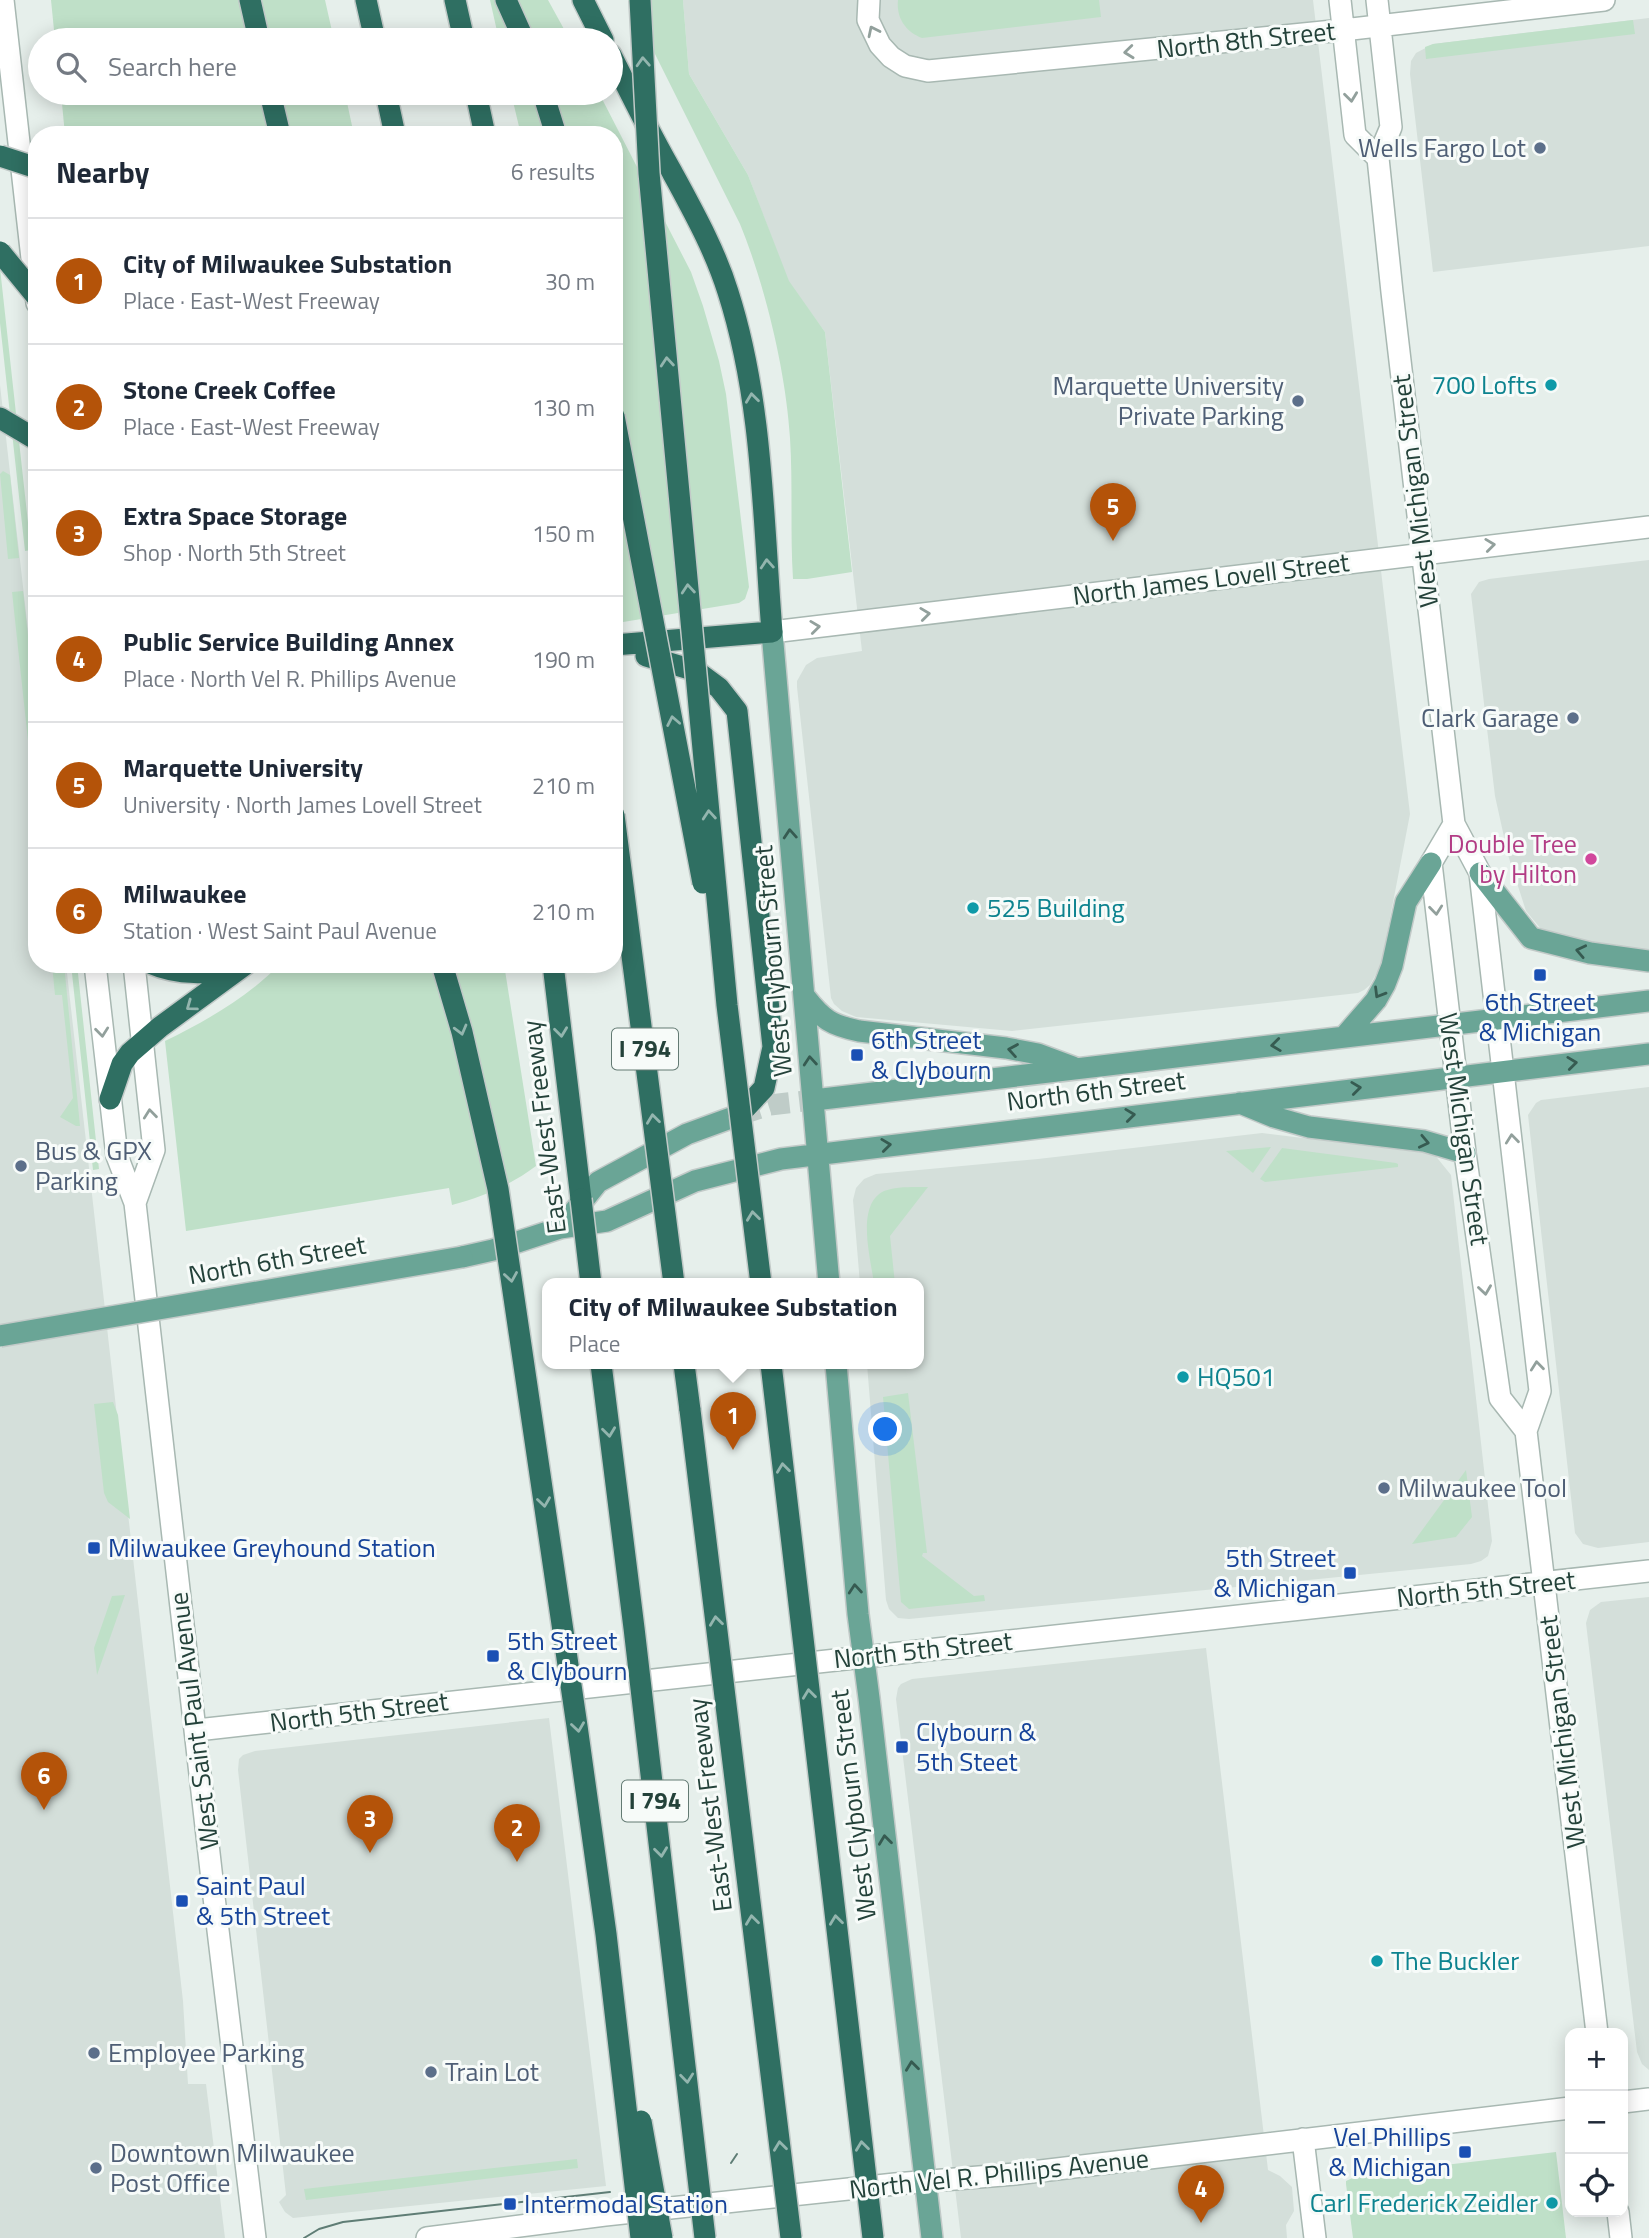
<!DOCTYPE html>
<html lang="en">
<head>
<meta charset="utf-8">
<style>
  :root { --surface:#fff; --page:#f2f2f3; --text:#1f2937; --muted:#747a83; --line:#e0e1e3; --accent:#b45309 }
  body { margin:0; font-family:"Titillium Web",sans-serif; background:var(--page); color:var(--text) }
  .controls { position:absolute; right:21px; bottom:21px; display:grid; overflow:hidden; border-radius:14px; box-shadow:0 4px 18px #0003 }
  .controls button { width:63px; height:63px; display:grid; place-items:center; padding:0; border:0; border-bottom:2px solid var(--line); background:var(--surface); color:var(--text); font:35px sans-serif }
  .you { position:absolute; left:886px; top:1430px; width:24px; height:24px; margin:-18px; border:5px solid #fff; border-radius:50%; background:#1a73e8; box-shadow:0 0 0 10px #1a73e833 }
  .badge { display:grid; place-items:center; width:46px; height:46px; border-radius:50%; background:var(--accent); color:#fff; font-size:23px; font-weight:700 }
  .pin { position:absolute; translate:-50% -58px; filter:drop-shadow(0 2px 4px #0008) }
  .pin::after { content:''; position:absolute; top:37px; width:24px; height:21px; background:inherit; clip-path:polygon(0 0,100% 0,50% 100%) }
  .popup { position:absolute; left:542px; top:1278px; width:382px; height:91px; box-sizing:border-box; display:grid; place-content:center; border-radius:14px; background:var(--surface); filter:drop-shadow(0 2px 5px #0005); font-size:23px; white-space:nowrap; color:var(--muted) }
  .popup b { font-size:26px; color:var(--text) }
  .popup::after { content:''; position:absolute; left:50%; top:100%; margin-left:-14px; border:14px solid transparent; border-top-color:var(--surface) }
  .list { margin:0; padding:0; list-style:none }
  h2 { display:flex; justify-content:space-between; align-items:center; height:91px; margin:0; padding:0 28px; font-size:30px }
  h2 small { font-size:23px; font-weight:400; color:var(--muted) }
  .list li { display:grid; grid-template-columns:46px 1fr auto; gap:21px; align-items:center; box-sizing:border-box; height:126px; padding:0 28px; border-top:2px solid var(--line) }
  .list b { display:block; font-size:26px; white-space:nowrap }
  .list p { margin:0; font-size:23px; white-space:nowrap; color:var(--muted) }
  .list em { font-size:23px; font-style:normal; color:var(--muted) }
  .icon { flex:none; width:38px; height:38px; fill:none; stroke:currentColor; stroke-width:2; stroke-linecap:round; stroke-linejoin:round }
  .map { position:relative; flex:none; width:1649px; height:2238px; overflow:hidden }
  .search { position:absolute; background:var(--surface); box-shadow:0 4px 18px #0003; left:28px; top:28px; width:595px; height:77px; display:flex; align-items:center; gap:18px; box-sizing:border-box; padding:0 24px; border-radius:38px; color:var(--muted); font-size:26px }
  .panel { position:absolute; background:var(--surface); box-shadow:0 4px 18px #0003; left:28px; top:126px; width:595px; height:847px; border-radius:28px }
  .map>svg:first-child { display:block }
  .built { fill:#d4dfda }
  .green { fill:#bfe0c8 }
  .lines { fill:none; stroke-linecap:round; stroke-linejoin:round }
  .major-tunnel { stroke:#bfccc8; stroke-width:21; stroke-dasharray:21 10; stroke-linecap:butt }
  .minor-casing { stroke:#a8b8b2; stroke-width:24 }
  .major-casing { stroke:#c2cac8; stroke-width:24 }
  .highway-casing { stroke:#c2cac8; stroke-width:24 }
  .minor { stroke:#fff; stroke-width:21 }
  .major { stroke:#6aa596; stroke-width:21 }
  .highway { stroke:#2f6f62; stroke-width:21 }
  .tram { stroke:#5f7d75; stroke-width:2 }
  .major-bridge-casing { stroke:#c2cac8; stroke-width:24; stroke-linecap:butt }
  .highway-bridge-casing { stroke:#c2cac8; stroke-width:24; stroke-linecap:butt }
  .major-bridge { stroke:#6aa596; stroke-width:21 }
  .highway-bridge { stroke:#2f6f62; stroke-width:21 }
  .oneway { stroke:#92a09c }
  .oneway2 { stroke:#93b5ae }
  .oneway3 { stroke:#365b51 }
  .service-dot { fill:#5c6f8a; stroke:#f7fbf9; stroke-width:2.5 }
  .culture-dot { fill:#0f9aa8; stroke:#f7fbf9; stroke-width:2.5 }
  .hotel-dot { fill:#d1479c; stroke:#f7fbf9; stroke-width:2.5 }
  .transit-dot { fill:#1a4fb4; stroke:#f7fbf9; stroke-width:2.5 }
  .labels { text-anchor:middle; stroke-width:6; stroke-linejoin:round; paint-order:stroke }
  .shield { fill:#f7fbf9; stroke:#637a73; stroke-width:2 }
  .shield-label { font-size:24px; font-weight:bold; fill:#24423a }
  .street-label { font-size:26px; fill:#24423a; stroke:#f7fbf9 }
  .service-label { font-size:26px; fill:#4e5e75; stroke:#f7fbf9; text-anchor:start }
  .culture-label { font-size:26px; fill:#0d838f; stroke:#f7fbf9; text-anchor:start }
  .hotel-label { font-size:26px; fill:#b23c85; stroke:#f7fbf9; text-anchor:end }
  .transit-label { font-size:26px; fill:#164399; stroke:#f7fbf9; text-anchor:start }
</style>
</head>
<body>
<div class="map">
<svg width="1649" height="2238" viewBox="0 0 1649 2238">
  <rect width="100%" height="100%" fill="#e6efeb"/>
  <path class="built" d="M683,0h630l97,814 -29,151 -11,20 -6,5 -6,3 -346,38 -156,-14 -14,-6 -8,-7 -3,-6 -34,-311v-6l9,-16 11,-7 45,-7 -37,-319 -37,-51 -40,-106 -59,-101z
    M1649,18v228l-216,26 -23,-198 1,-13 5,-8 17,-9z
    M0,385l37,324v255h29l117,1037 5,83h18l19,154h-225z
    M1649,560v391l-70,-9 -27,-7 -11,-6 -15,-18 -18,-56 -13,-59 -24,-202 8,-12 10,-3z
    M1649,1087v455l-51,6 -15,-4 -8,-11 -47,-418 8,-12 5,-3z
    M1262,1133l172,21 17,21 41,366 -4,15 -7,5 -10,3 -562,55 -11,-1 -9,-9 -3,-9 -19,-236h51v-80h-58l-7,-84 3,-12 8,-9 12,-5 162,-15z
    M1649,1597v473l-7,-6 -5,-12 -51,-429 4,-13 11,-8z
    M1206,1648l62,522 12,6 12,11 2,24 -8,14 1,13h-326l-65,-539 2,-11 3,-4 11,-5z
    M549,1718l57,468 -313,32 -8,-6 -6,-10 7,-7 -48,-425 1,-11 4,-4 12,-4z"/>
  <path class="green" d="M51,0h274l9,40h-279z
    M490,0h58l22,40h-71z
    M628,0h55l6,74 59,101 41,106 36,51 27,240 -45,7h-14c-3,-47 0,-94 -3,-141 -4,-66 -25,-153 -50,-214z
    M898,0h201l2,17 -179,21c-16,-6 -26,-20 -24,-38z
    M1633,20l2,14 -209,25 -1,-12 8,-3z
    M61,93h284l9,42h-289z
    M511,93h88l92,179 12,34 16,55 7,33 23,193 -4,12 -6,4 -122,20 -3,-16v-472h-93z
    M0,268l31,282 -6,1 -25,-228z
    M3,471l7,4 9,83 -11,1 -8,-85z
    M23,591l14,125v108l-25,-232z
    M52,964h12l16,162h-4l-16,-9 13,-19 -11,-103h-7z
    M71,964h6l22,205 -6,1z
    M280,964h224l32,202c-27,20 -52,30 -84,39l-3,-17 -263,43 -21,-190c41,-20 83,-44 115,-77z
    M1271,1147l-18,26 -27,-22z
    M1282,1148l114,15 2,1v3l-133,15 -5,-3z
    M928,1187l-38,49 5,48h-21c-3,-25 -19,-79 10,-93 12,-5 31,-4 44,-4z
    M908,1393l19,160h-4l-1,3 52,40 10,-1 1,6 -76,8 -8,-7 -18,-205z
    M113,1402l5,13 12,104 -22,-17 -4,-9 -10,-89z
    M1466,1470l6,47 -16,20 -44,7z
    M125,1595l-28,80 -3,-27 18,-52z
    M1556,2152l10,86h-213l-7,-54v-3l13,-6z
    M577,2159l1,9 -272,32 -2,-11z"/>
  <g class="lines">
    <path class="major-tunnel" d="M739,1115l31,-10 44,-5"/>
    <defs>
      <path id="minor" d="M3,0l34,303
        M869,0l-1,20 12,25 11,12 14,9 23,5 415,-41 261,-30
        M1340,0l15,135 23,23
        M1377,0l14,127 -13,31 14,134 62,532 26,49 60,518 -14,40 71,602
        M772,632l877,-105
        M1454,824l-23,39 19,162 15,128 35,245 26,33
        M95,964l22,192 18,47c26,232 53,463 79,694 13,114 28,227 41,341
        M134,964l20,186 -19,53
        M197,1730l1452,-159
        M1623,2102l26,-3
        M1303,2139l12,99
        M1618,2212l3,26
        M427,2238l178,-23 290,-31 120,-10 555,-66"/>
      <path id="major" d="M772,632l57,652
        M1480,873l51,65 59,15 59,8
        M805,997c18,23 26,28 54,34l147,17 32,6 35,13
        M1344,1037l32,-37 9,-16 7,-18 14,-64 25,-39
        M814,1100l835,-99
        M1240,1103l34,14 35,10 115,14 41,12
        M573,1213l25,-31 89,-48 52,-19
        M462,1257l31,-7 67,-22 47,-7 88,-40 86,-22 868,-105
        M836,1364l22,250 11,84 63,540"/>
      <path id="highway" d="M250,0l9,40
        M366,0l9,40
        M455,0l9,40
        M506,0l18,40
        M583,0l20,40
        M611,55c20,39 39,79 61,117 21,39 43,78 56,120 35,109 35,227 44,340l-158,13
        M270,93l10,42
        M386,93l9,42
        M476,93l9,42
        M543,93l13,42
        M0,418l37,22
        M646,656l50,15 23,17 18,23 36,336 -9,41 -25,27
        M152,964c27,12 57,9 85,6
        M553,964l28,235
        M110,1099l12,-35 8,-11 30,-26 86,-63
        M684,1364l6,46"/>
    </defs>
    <use href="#minor" class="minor-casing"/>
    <use href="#major" class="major-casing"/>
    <use href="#highway" class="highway-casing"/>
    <use href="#minor" class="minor"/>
    <use href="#major" class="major"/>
    <use href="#highway" class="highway"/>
    <path class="tram" d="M731,2163l6,-9
      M304,2238l15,-9 24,-7 267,-30"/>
    <defs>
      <path id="major-bridge" d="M0,1336l462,-79"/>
      <path id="highway-bridge" d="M640,0l9,173 78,832 34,279
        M0,156l37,12
        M0,252l37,45
        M614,416l89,467
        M614,815l60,469
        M442,964l20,68 36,157 79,537 29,208 35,304
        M581,1199l10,85
        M601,1364l33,264 71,610
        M771,1364l102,874
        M690,1410l101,828
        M641,2121l21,117"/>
    </defs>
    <use href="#major-bridge" class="major-bridge-casing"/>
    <use href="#highway-bridge" class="highway-bridge-casing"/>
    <use href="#major-bridge" class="major-bridge"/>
    <use href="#highway-bridge" class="highway-bridge"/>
  </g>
  <defs><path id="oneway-chevron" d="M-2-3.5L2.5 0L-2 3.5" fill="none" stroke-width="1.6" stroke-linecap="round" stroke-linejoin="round" transform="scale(1.75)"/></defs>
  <g class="oneway">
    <use href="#oneway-chevron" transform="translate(873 31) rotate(-116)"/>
    <use href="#oneway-chevron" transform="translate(1129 52) rotate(174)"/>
    <use href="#oneway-chevron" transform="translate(1351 97) rotate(83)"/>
    <use href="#oneway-chevron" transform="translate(1490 545) rotate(-7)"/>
    <use href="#oneway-chevron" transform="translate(925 614) rotate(-7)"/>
    <use href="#oneway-chevron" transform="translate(815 627) rotate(-7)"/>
    <use href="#oneway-chevron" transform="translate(1436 910) rotate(84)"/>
    <use href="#oneway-chevron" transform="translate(102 1032) rotate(84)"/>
    <use href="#oneway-chevron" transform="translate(150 1114) rotate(-96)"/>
    <use href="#oneway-chevron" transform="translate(1512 1139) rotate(-96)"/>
    <use href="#oneway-chevron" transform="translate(1485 1290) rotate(82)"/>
    <use href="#oneway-chevron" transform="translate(1537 1366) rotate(-96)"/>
  </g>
  <g class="oneway2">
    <use href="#oneway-chevron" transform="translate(643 62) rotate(-93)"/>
    <use href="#oneway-chevron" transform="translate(667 362) rotate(-95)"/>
    <use href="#oneway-chevron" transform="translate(752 398) rotate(-97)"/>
    <use href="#oneway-chevron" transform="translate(767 564) rotate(-94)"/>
    <use href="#oneway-chevron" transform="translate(688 589) rotate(-95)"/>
    <use href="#oneway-chevron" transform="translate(673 721) rotate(-101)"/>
    <use href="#oneway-chevron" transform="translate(709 815) rotate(-95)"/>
    <use href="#oneway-chevron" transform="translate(191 1006) rotate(144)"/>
    <use href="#oneway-chevron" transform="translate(461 1030) rotate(75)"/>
    <use href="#oneway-chevron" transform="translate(561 1032) rotate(83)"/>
    <use href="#oneway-chevron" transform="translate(653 1119) rotate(-97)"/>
    <use href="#oneway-chevron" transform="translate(753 1216) rotate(-97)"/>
    <use href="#oneway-chevron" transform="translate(511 1277) rotate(81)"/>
    <use href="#oneway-chevron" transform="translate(609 1432) rotate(83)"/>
    <use href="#oneway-chevron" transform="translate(783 1468) rotate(-97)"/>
    <use href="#oneway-chevron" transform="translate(544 1502) rotate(82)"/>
    <use href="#oneway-chevron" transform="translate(716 1621) rotate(-97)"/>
    <use href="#oneway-chevron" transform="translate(809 1694) rotate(-97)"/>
    <use href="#oneway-chevron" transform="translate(578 1727) rotate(82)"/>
    <use href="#oneway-chevron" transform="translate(661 1852) rotate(83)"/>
    <use href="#oneway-chevron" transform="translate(752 1920) rotate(-97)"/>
    <use href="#oneway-chevron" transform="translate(836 1920) rotate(-97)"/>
    <use href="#oneway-chevron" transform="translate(687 2078) rotate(84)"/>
    <use href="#oneway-chevron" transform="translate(780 2146) rotate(-97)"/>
    <use href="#oneway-chevron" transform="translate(862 2146) rotate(-97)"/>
  </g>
  <g class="oneway3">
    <use href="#oneway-chevron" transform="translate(790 834) rotate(-94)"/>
    <use href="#oneway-chevron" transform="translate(1581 951) rotate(-168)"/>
    <use href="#oneway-chevron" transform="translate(1379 993) rotate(121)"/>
    <use href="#oneway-chevron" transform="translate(1276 1045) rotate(173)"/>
    <use href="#oneway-chevron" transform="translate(1013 1050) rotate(-170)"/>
    <use href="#oneway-chevron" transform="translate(810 1061) rotate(-95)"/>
    <use href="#oneway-chevron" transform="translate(1572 1063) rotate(-7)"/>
    <use href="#oneway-chevron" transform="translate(1356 1088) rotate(-7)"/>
    <use href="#oneway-chevron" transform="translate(1130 1115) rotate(-7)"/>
    <use href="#oneway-chevron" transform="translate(1424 1142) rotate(12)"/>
    <use href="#oneway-chevron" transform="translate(886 1145) rotate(-7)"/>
    <use href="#oneway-chevron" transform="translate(855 1589) rotate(-95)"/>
    <use href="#oneway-chevron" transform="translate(885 1840) rotate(-97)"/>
    <use href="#oneway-chevron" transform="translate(912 2066) rotate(-97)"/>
  </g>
  <g class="service-dot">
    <circle cx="1540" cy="148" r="7"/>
    <circle cx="1298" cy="401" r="7"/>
    <circle cx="1573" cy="718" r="7"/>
    <circle cx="21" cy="1166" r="7"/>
    <circle cx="1384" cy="1488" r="7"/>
    <circle cx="94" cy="2053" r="7"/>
    <circle cx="431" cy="2072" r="7"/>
    <circle cx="96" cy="2168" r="7"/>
  </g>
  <g class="culture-dot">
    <circle cx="1551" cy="385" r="7"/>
    <circle cx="973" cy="908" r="7"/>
    <circle cx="1183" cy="1377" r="7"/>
    <circle cx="1377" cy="1961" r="7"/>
    <circle cx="1552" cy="2203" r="7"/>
  </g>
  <circle class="hotel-dot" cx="1591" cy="859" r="7"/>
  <g class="transit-dot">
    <rect x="1533" y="968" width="14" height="14" rx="3.5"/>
    <rect x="850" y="1048" width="14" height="14" rx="3.5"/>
    <rect x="87" y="1541" width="14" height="14" rx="3.5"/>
    <rect x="1343" y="1566" width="14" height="14" rx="3.5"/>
    <rect x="486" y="1649" width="14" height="14" rx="3.5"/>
    <rect x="895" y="1740" width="14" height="14" rx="3.5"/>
    <rect x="175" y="1894" width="14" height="14" rx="3.5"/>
    <rect x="1458" y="2145" width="14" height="14" rx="3.5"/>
    <rect x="503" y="2197" width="14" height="14" rx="3.5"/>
  </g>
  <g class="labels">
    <g class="shield">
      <rect x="612" y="1028.5" width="66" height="41" rx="5"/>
      <rect x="622" y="1780.5" width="66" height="41" rx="5"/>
    </g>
    <g class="shield-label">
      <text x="645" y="1057">I 794</text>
      <text x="655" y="1809">I 794</text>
    </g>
    <g class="street-label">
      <text transform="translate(1246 40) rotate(-6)" y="9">North 8th Street</text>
      <text transform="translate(1415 491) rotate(-97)" y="9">West Michigan Street</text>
      <text transform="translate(1211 579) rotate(-7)" y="9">North James Lovell Street</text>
      <text transform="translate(773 961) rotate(-95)" y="9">West Clybourn Street</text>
      <text transform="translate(1096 1091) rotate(-7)" y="9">North 6th Street</text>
      <text transform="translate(544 1127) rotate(-97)" y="9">East-West Freeway</text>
      <text transform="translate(1464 1129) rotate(82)" y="9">West Michigan Street</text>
      <text transform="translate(277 1260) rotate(-10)" y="9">North 6th Street</text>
      <text transform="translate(1486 1589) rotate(-6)" y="9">North 5th Street</text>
      <text transform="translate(923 1650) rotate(-6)" y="9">North 5th Street</text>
      <text transform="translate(359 1712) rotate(-7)" y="9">North 5th Street</text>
      <text transform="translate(194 1721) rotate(-97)" y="9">West Saint Paul Avenue</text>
      <text transform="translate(1562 1732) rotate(-97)" y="9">West Michigan Street</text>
      <text transform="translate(710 1805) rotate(-97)" y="9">East-West Freeway</text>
      <text transform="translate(853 1805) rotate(-97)" y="9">West Clybourn Street</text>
      <text transform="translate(999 2174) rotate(-6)" y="9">North Vel R. Phillips Avenue</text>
    </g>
    <g class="service-label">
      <text x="1526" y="157" text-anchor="end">Wells Fargo Lot</text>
      <text x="1284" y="395" text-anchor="end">Marquette University<tspan x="1284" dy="30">Private Parking</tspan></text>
      <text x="1559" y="727" text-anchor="end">Clark Garage</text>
      <text x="35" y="1160">Bus &amp; GPX<tspan x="35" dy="30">Parking</tspan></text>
      <text x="1398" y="1497">Milwaukee Tool</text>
      <text x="108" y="2062">Employee Parking</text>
      <text x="445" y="2081">Train Lot</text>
      <text x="110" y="2162">Downtown Milwaukee<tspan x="110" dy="30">Post Office</tspan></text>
    </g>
    <g class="culture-label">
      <text x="1537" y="394" text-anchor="end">700 Lofts</text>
      <text x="987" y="917">525 Building</text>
      <text x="1197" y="1386">HQ501</text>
      <text x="1391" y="1970">The Buckler</text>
      <text x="1538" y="2212" text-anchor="end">Carl Frederick Zeidler</text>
    </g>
    <g class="hotel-label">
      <text x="1577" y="853">Double Tree<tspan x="1577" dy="30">by Hilton</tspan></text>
    </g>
    <g class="transit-label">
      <text x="1540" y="1011" text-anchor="middle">6th Street<tspan x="1540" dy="30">&amp; Michigan</tspan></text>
      <text x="871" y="1049">6th Street<tspan x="871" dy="30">&amp; Clybourn</tspan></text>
      <text x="108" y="1557">Milwaukee Greyhound Station</text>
      <text x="1336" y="1567" text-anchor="end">5th Street<tspan x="1336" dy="30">&amp; Michigan</tspan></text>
      <text x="507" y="1650">5th Street<tspan x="507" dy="30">&amp; Clybourn</tspan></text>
      <text x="916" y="1741">Clybourn &amp;<tspan x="916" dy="30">5th Steet</tspan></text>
      <text x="196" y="1895">Saint Paul<tspan x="196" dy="30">&amp; 5th Street</tspan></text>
      <text x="1451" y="2146" text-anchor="end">Vel Phillips<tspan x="1451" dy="30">&amp; Michigan</tspan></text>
      <text x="524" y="2213">Intermodal Station</text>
    </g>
  </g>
</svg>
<div class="controls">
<button>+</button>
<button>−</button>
<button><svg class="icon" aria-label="locate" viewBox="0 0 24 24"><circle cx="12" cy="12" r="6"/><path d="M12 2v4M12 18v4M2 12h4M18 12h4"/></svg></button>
</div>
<div class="you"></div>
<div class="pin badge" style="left:733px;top:1450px">1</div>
<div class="popup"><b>City of Milwaukee Substation</b>Place</div>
<div class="pin badge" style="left:517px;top:1862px">2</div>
<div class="pin badge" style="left:370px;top:1853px">3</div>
<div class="pin badge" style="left:1201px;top:2223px">4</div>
<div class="pin badge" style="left:1113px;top:541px">5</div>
<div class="pin badge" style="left:44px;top:1810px">6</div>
<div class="search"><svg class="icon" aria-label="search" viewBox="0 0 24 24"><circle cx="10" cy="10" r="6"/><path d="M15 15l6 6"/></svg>Search here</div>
<section class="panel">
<h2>Nearby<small>6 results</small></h2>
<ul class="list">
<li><span class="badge">1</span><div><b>City of Milwaukee Substation</b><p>Place · East-West Freeway</p></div><em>30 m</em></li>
<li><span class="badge">2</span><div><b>Stone Creek Coffee</b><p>Place · East-West Freeway</p></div><em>130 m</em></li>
<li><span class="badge">3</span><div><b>Extra Space Storage</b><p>Shop · North 5th Street</p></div><em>150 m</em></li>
<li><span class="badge">4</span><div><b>Public Service Building Annex</b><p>Place · North Vel R. Phillips Avenue</p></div><em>190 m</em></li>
<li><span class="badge">5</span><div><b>Marquette University</b><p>University · North James Lovell Street</p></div><em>210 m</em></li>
<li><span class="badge">6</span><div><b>Milwaukee</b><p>Station · West Saint Paul Avenue</p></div><em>210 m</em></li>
</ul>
</section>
</div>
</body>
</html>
